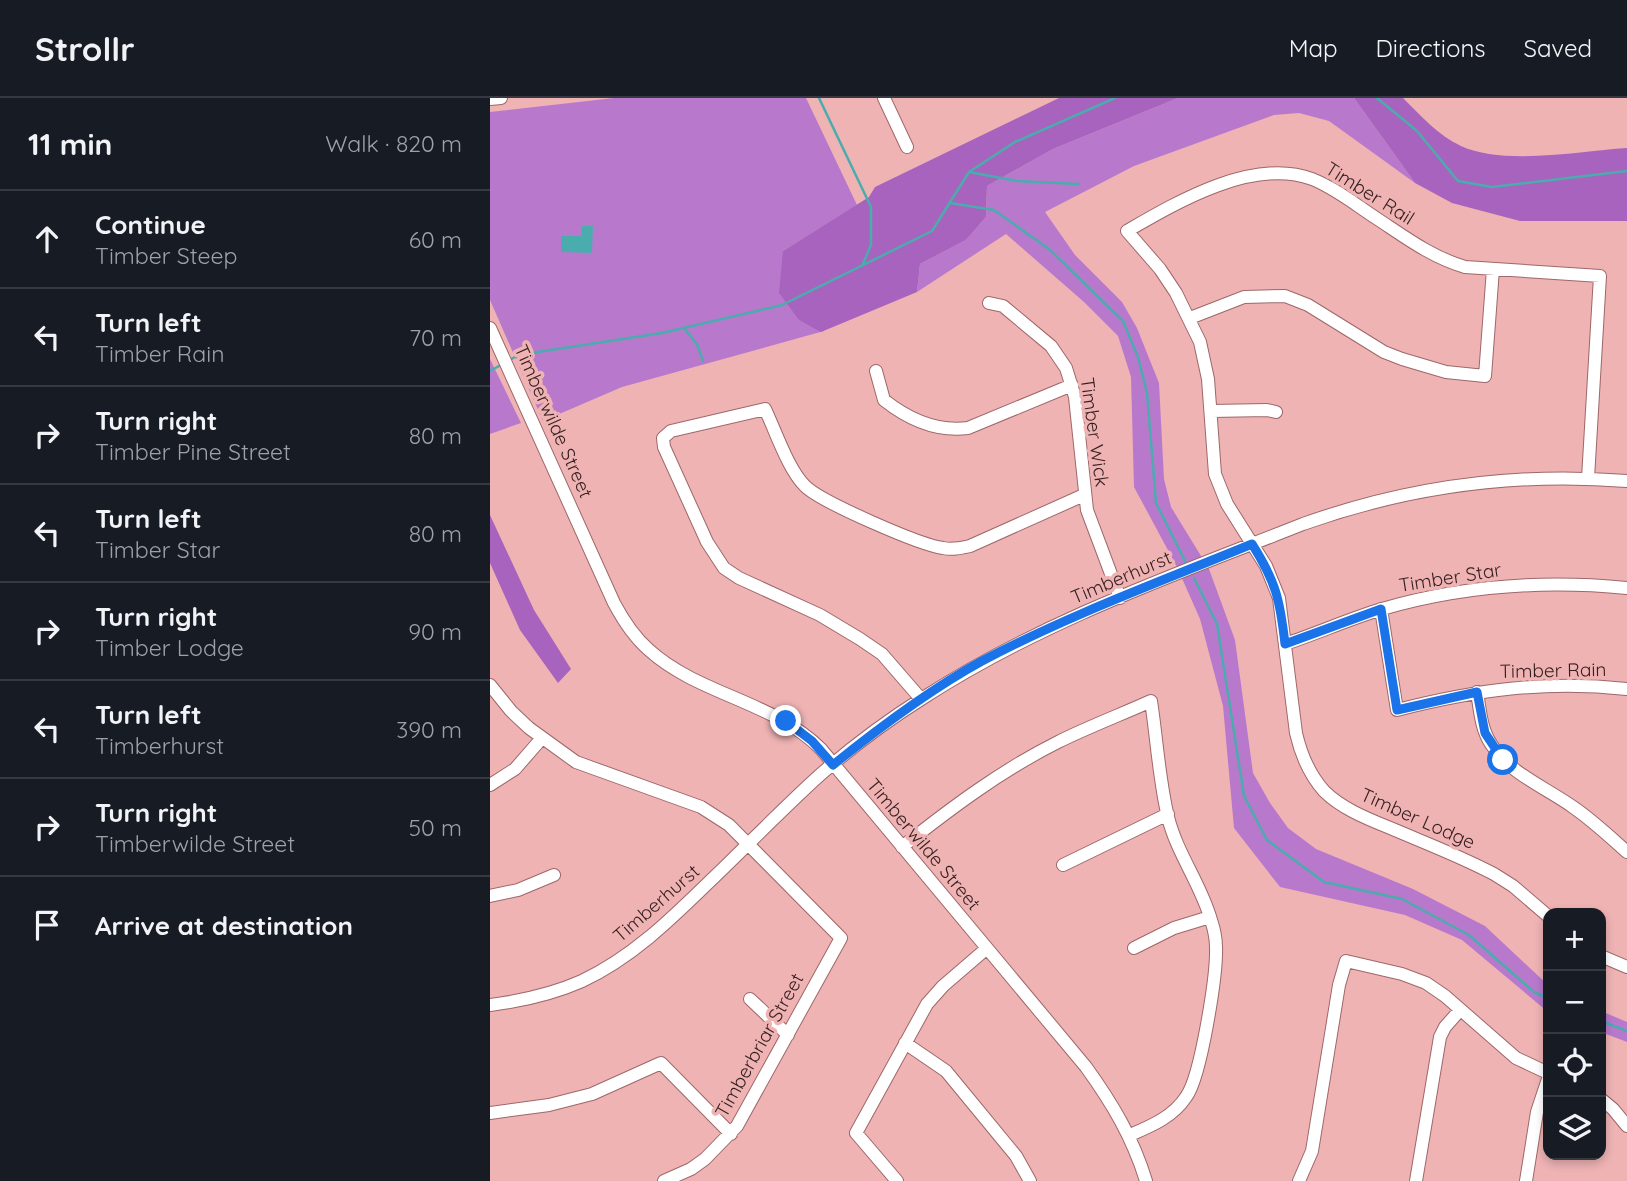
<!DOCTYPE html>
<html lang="en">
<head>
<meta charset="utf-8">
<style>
  :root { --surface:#171b24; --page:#242831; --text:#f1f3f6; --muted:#9ea1a6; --line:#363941 }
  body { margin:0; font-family:Quicksand,sans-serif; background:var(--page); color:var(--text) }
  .controls { position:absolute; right:21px; bottom:21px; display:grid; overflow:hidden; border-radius:14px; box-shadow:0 4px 10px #0003 }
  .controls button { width:63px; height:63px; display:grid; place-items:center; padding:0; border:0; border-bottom:2px solid var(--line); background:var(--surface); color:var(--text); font:35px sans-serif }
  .stop { position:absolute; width:21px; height:21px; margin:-16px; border:5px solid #1a73e8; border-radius:50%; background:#fff }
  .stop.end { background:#1a73e8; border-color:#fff; box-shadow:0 2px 7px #0008 }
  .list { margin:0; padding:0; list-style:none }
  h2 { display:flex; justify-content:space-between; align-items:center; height:91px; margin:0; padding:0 28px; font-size:30px }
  h2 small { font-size:23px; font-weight:400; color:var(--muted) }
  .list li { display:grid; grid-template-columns:46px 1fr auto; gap:21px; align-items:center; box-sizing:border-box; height:98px; padding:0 28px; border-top:2px solid var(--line) }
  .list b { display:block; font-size:26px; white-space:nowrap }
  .list p { margin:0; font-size:23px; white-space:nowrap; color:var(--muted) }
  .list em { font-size:23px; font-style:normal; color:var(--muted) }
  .icon { flex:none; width:38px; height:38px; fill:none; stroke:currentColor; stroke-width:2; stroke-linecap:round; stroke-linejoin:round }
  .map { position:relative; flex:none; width:1137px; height:1083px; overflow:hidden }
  header { display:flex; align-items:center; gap:42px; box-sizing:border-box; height:98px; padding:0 35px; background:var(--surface); border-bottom:2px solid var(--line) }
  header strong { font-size:33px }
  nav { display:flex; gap:38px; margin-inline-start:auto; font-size:24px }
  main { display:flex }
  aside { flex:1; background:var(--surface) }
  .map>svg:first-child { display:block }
  .green { fill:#b879cd }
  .forest { fill:#a763be }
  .water { fill:#4bacae }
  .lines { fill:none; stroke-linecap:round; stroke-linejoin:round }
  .stream { stroke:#4bacae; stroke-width:2.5 }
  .minor-casing { stroke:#9e6769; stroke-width:14 }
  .minor { stroke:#fff; stroke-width:12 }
  .route { stroke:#1a73e8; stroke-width:9 }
  .labels { text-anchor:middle; stroke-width:7; stroke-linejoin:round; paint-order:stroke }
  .street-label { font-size:19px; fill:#341e1e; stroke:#efb3b4 }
</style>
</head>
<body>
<header>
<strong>Strollr</strong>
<nav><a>Map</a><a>Directions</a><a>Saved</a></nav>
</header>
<main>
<aside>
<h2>11 min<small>Walk · 820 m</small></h2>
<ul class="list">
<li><svg class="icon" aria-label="ahead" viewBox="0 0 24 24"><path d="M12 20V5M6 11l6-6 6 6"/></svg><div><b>Continue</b><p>Timber Steep</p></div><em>60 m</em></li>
<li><svg class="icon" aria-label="left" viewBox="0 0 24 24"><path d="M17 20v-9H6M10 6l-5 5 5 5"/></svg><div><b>Turn left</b><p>Timber Rain</p></div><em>70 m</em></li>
<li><svg class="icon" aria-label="right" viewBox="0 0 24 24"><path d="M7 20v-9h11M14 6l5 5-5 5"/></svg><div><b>Turn right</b><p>Timber Pine Street</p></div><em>80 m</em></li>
<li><svg class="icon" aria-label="left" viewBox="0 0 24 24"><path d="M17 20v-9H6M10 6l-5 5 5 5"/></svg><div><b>Turn left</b><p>Timber Star</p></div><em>80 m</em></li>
<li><svg class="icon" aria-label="right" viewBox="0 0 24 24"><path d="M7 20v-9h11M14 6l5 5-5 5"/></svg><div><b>Turn right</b><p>Timber Lodge</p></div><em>90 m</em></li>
<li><svg class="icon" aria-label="left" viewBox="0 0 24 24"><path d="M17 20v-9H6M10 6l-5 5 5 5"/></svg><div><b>Turn left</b><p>Timberhurst</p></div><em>390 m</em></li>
<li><svg class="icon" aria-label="right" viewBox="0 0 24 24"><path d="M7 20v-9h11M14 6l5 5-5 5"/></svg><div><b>Turn right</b><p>Timberwilde Street</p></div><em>50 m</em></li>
<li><svg class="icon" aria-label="arrive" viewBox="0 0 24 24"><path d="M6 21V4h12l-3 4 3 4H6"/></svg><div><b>Arrive at destination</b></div></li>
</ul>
</aside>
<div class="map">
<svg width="1137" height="1083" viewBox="0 0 1137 1083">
  <rect width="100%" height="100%" fill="#efb3b4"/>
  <path class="green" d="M124,0h192l51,107 -74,46 16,69 25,11 -202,56 -79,34 -53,-121v-188z
    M688,0h176l61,85 -86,-62 -30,-8 -25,2 -140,51 -89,46 30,43 47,47 15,26 22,55 5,96 7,28 38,62 26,71 18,133 17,30 18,25 28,21 97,40 72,37 63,59v27l-86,-72 -57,-25 -125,-28 -46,-59 -11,-122 -23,-87 -23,-52 -43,-80 -3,-110 -13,-41 -34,-34 -78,-68 -89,58 3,-28 46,-24 20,-23 1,-31 66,-37z
    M0,261l31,64 -31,11z
    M1111,913l26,11v20l-26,-10z"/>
  <path class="forest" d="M569,0h119l-125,51 -66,37 -1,31 -20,23 -46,24 -3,28 -96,40 -22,-12 -20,-27 4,-42 86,-54 6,-10z
    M864,0h49c17,17 36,38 58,48 43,20 119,5 166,2v73h-107l-68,-18 -37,-20z
    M0,417l44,95 37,59 -13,14 -38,-53 -30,-67z"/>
  <path class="water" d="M92,128h11l-1,27 -31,-1v-16h20z"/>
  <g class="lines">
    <path class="stream" d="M329,0l52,109v38l-9,21
      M887,0l40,33 41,50 34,6 135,-16
      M479,74l48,9 62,3
      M460,105l44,7 55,39 74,72 15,36 9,36 9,110 30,60
      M194,230l13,16 6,17
      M20,262l8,-5 144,-22 120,-28 150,-74 37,-59 46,-30 100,-44
      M0,273l11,-6
      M704,480l23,46 27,172 23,44 57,42 78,17 67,36 65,57 14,6
      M1111,923l26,10"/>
    <defs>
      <path id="minor" d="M394,0l23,49
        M0,1l11,-1
        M499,205l14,3 48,40 15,22 9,29 12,113 33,88
        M700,220l54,-21 41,-1 23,9 76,47 18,7 44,13 39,4 8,-107
        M0,230l124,275c9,17 20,34 35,47 50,45 124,51 172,99l265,318c26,36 47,71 60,114
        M386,273l8,29c24,19 53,32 84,28l104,-43
        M721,313l56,-1 9,2
        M891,511l16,101c78,-20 149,-30 230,-21
        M795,546c33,-11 64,-25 97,-35 79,-23 163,-29 245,-21
        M0,587l21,26 18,17 47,34 125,45 28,18 112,113 -104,188 -32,33 -14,10 -27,12
        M987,594c3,18 4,37 14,52 19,30 54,43 82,63 19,13 36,29 54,45
        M431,601l-39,-45 -22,-15 -40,-24 -81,-37 -15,-10 -17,-26 -43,-95 -1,-9 8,-7 94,-22c11,23 23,60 40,77 16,16 115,59 138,62 10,2 18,0 27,-2l114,-51
        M0,687l25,-16 27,-31
        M412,749c49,-39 100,-77 156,-105 30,-15 62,-27 93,-41 6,39 8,79 17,116 9,37 33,67 43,103 3,9 5,17 5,27 1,27 -15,130 -30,150 -13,20 -35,29 -56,38
        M573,767l105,-51
        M0,798l28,-6 36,-15
        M1058,818l-35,-30 -19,-12c-32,-17 -66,-30 -99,-44 -24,-10 -52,-20 -71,-39 -15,-17 -23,-36 -28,-58l-17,-135 -13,-32 -39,-62 -12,-30 -7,-95 -8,-37 -24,-49 -16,-24 -33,-38c50,-29 126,-74 185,-52 23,9 44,26 64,39 29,19 55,39 89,49l135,9 -12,202
        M644,850l40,-20 36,-11
        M1111,858l26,11
        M260,901l38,36
        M0,907c31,-4 63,-11 92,-24 49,-23 87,-60 125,-97 38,-36 75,-75 114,-110 31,-27 67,-54 102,-76 117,-76 251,-123 380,-174 104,-37 214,-52 324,-43
        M415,945l41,28 70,85 14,25
        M1111,1001l12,10 14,17
        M0,1015l59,-8 43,-11 69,-31 70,71
        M407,1083l-41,-48 71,-129 16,-18 43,-37
        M809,1083l13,-30 27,-166 7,-24 56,13 24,9 19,13 71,62 32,15
        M926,1083l24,-144 5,-10 15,-17
        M1036,1083l11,-69 11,-33"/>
    </defs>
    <use href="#minor" class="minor-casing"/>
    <use href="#minor" class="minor"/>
  </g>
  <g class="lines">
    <path class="route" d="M296,623l26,20 21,24c47,-38 96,-75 149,-104 87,-46 180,-80 270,-117 24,38 28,56 33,100l96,-35 16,101 80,-18 8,41 18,27"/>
  </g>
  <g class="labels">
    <g class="street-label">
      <text transform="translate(880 95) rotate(32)" y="7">Timber Rail</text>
      <text transform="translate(64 323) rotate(66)" y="7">Timberwilde Street</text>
      <text transform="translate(605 334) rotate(82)" y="7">Timber Wick</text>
      <text transform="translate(631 479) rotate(-23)" y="7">Timberhurst</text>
      <text transform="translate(960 479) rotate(-9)" y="7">Timber Star</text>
      <text transform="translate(1063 572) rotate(-1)" y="7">Timber Rain</text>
      <text transform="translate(928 720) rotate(24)" y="7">Timber Lodge</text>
      <text transform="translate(434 746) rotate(50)" y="7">Timberwilde Street</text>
      <text transform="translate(166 805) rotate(-41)" y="7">Timberhurst</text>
      <text transform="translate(269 947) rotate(-61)" y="7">Timberbriar Street</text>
    </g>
  </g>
</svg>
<div class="controls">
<button>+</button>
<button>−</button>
<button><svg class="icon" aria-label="locate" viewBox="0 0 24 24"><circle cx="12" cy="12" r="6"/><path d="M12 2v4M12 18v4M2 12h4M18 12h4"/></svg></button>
<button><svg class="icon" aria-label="layers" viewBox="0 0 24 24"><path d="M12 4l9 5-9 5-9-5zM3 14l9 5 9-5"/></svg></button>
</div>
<div class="stop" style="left:1013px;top:662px"></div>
<div class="stop end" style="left:296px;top:623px"></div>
</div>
</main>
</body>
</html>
